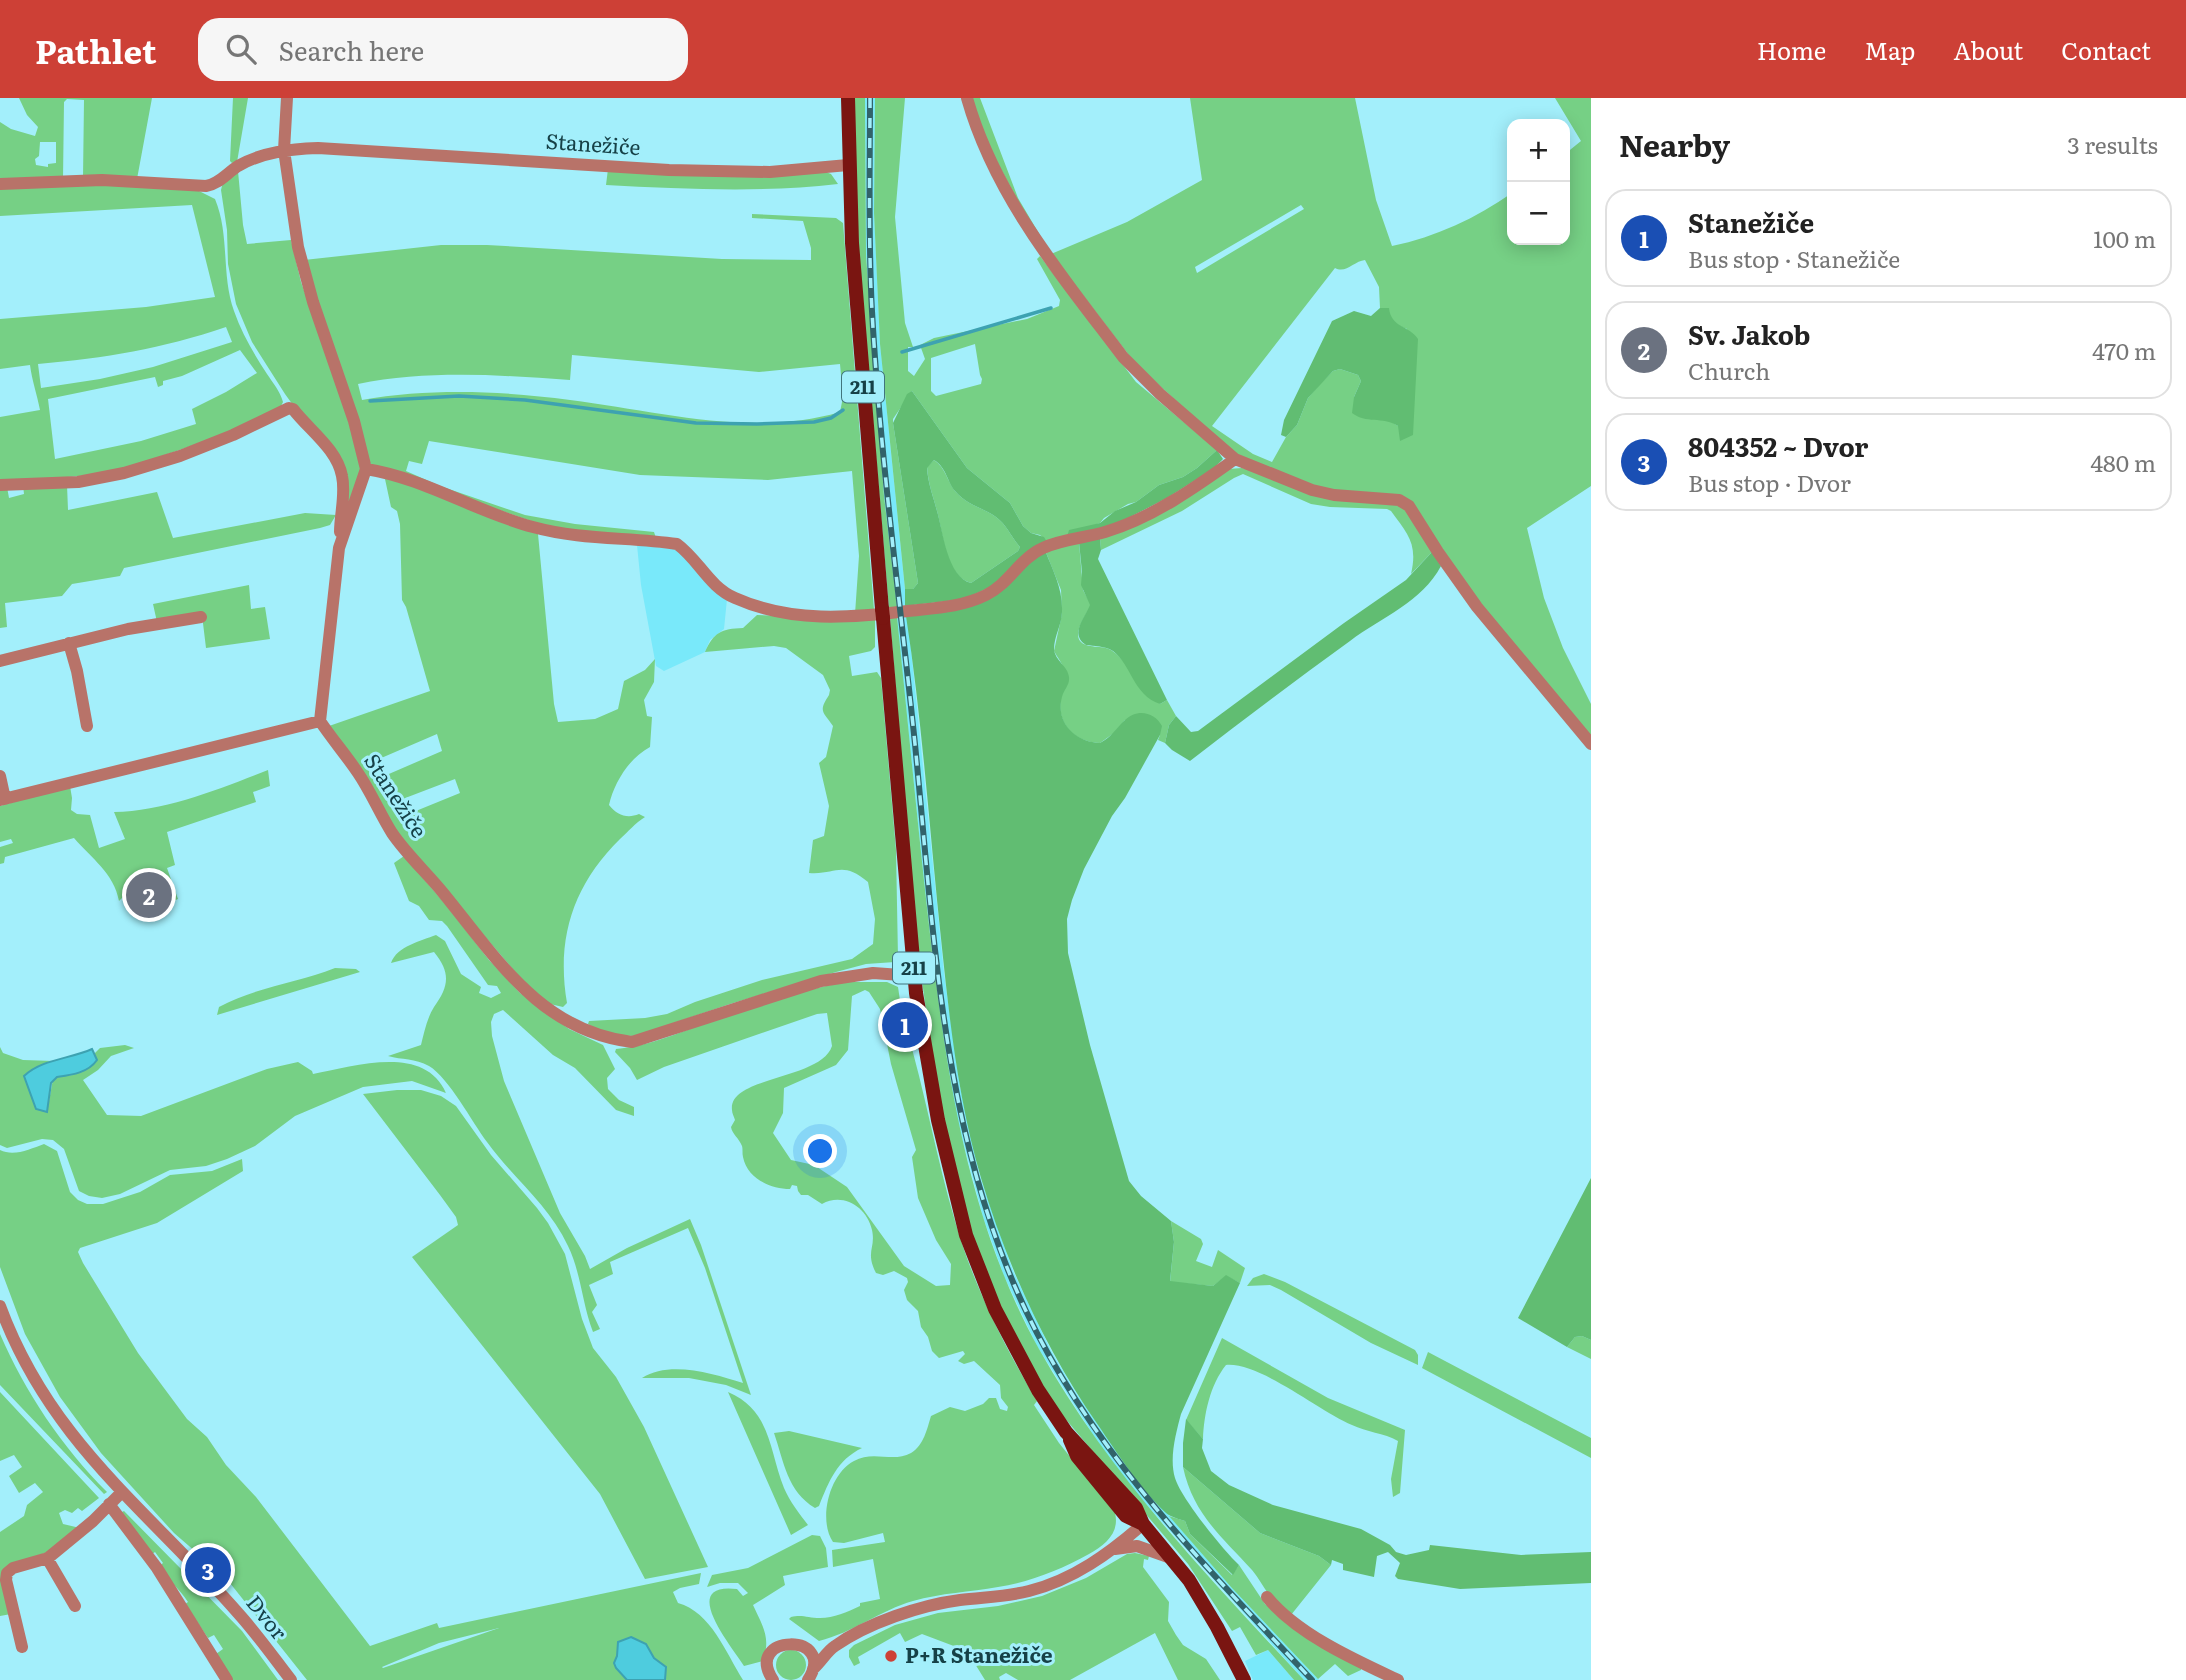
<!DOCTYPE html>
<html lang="en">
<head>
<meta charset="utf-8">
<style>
  :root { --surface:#fff; --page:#f6f6f6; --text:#222; --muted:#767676; --line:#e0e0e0; --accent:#cd4036 }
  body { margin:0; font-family:Literata,serif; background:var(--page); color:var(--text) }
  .controls { position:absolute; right:21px; top:21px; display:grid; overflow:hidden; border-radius:14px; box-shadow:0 4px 18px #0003 }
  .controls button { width:63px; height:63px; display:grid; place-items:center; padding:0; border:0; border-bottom:2px solid var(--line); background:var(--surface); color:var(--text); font:35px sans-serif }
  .you { position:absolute; left:821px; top:1054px; width:24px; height:24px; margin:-18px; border:5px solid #fff; border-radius:50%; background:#1a73e8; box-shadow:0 0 0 10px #1a73e833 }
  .badge { display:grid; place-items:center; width:46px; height:46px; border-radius:50%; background:var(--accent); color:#fff; font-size:23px; font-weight:700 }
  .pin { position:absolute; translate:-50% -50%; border:4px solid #fff; box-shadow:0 2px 7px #0006 }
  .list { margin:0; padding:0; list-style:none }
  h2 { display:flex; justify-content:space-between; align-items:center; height:91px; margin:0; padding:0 28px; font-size:30px }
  h2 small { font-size:23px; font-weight:400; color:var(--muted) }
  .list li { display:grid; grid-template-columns:46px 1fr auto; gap:21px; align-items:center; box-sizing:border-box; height:98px; margin:0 14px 14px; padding:0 14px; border:2px solid var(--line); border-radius:21px }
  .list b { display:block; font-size:26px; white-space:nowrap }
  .list p { margin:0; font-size:23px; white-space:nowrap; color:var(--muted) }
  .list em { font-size:23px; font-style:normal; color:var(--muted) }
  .icon { flex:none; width:38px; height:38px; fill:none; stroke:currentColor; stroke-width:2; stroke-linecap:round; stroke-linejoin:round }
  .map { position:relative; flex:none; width:1591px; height:1582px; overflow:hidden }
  header { display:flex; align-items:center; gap:42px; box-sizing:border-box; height:98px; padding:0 35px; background:var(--accent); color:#fff }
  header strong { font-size:33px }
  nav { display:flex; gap:38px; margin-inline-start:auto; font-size:24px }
  .search { width:490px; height:63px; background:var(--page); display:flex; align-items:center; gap:18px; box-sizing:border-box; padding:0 24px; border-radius:21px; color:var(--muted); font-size:26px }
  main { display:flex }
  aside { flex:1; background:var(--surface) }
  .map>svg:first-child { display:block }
  .built { fill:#79e9fa }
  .green { fill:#76d085; fill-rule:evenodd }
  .forest { fill:#61bd72; fill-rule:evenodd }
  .water { fill:#4eccde; stroke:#3da2b1; stroke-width:2 }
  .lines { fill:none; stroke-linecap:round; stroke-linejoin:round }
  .stream { stroke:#3da2b1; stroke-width:3.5 }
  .minor { stroke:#b87369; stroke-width:12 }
  .major { stroke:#7a1511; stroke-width:14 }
  .rail-casing { stroke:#32636a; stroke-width:6 }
  .rail { stroke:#a3effb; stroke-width:3.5; stroke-dasharray:10; stroke-linecap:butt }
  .major-bridge { stroke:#7a1511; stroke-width:14 }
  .poi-dot { fill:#cd4036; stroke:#a3effb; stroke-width:2.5 }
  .labels { text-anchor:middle; stroke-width:6; stroke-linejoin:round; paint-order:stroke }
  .shield { fill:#a3effb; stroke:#40757d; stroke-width:2 }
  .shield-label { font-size:19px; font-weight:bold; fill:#164147 }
  .street-label { font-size:21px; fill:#164147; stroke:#a3effb }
  .poi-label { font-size:21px; font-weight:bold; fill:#164147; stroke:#a3effb; text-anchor:start }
</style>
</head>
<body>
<header>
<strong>Pathlet</strong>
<div class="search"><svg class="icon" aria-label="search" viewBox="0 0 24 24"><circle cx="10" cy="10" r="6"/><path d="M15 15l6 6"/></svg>Search here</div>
<nav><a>Home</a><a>Map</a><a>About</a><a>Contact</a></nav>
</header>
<main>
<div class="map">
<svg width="1591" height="1582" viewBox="0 0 1591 1582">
  <rect width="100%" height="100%" fill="#a3effb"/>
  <path class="built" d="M865,0h10l-1,115 6,131 64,629 16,114 20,90 33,94 38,80 23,39 48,70 25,30 84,97 88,93h-15l-9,-10 -157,-175 -37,-48 -64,-101 -33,-70 -21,-59 -27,-103 -13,-77 -18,-146 -41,-395 -18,-241z
    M637,447l39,4 51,50 -3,30 -14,11 -5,12 -41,19 -8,-5 -15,-81z
    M1268,1552l26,30h-41l-8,-19z"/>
  <path class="green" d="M19,0h133l-15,81 -54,-1 1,-78 -17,-1 -3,3 -1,77 -63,2v-59l11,7 24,7 3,-9 -11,-12zM40,44h16v21l-8,1v3l-12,-2 -1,-6 4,-3z
    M233,0h15l-11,64 -5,1 -2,-2z
    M853,0h12l1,157 18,241 13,111 -8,1 -30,-351z
    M875,0h30l-10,119 10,106 8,24h-5v24l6,5 11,-17 -5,-14 14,-7 93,-19 32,-13 1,-6 -23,-41 3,-3 96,126 81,68 -20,18 -14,9 -24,8 -23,17 -8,2 -24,14 -4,5 -53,19 -7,-7 -9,-2 -8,-7 -13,-23 -43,-35 -55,-77 -19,28v4l25,160 -5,6h-8l-25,-245 -6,-131zM975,246l5,31 2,4 -1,5 -45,12 -5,-5v-33z
    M971,0h9l38,100 33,56 76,-32 75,-42 -12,-82h165l21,102 16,46c44,-9 84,-28 120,-53v47h53v-86l16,-13 -26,-43h36v388l-64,42 17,70 19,50 28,56v33l-110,-132 -71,-103 -78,-12 -44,-12 -56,-26 -97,-89 -100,-130 -48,-90zM1301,107l3,4 -107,64 -2,-6zM1365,162l14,27 1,21h8c2,13 8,17 19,21l-9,97 -44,-29 7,-16 -3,-6 -18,-6 -7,2 -14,14 -11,13 -11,27 -11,12 -14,25 -19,-8 -41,-28 123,-158c11,6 19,-7 30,-8z
    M608,71l215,2 8,3 7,10c-77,9 -154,5 -232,1z
    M238,73l5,54 4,19 44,-4 10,42 42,119 17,63v10l-17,50 2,-47 -60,-83 -33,-52 -16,-38 -8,-40 -1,-34 -6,-40 2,-8z
    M87,85l104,4 24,12c15,36 6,76 19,112 8,23 20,43 33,63 6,9 13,17 16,28l-3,6 -40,21 -127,44 -113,10v-66l40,-7c-3,-16 -8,-29 -10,-45l-30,4v-50l146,-12 69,-10 -23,-92 -192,11v-29zM226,229l6,15 -79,25 -53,12 -59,9 -3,-24c68,-6 123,-15 188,-37zM240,252l17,23 -31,19 -34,17 4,15 -55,17 -86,18 -7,-60 107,-22 3,10 5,-2v-4l19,-5z
    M752,116l84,4 7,5 31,387 -19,4 4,-58 -7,-85 -84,9 -128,-5 -211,-34 -7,23 -13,-3 -3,10 34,15 85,29 50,9 79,8 2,6 -102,-9 -181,-63 -4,-4 -65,-202 137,-15h46l235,14 89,1v-12l-8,-27 -51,-3zM572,257l187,17 81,-8 3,33 -3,15c-88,26 -182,-1 -270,-12 -67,-9 -140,-12 -208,0l-4,-16c69,-14 142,-9 212,-4z
    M934,362c12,8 13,21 21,31 13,15 27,16 41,26 11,8 15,20 24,30l-2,4 -47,32c-26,-7 -28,-51 -34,-72 -4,-15 -9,-28 -10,-44z
    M1242,370l156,37 8,4 26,43 -21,22c7,-30 -3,-40 -20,-63l-4,-2 -57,-2 -19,-3 -68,-30 -9,4 -52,33 -81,39 -1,-12 128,-69z
    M391,380l147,56 16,170 4,18 37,-3 23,-10 6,-28 21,-11 10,-11 -1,23 -10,18 3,16 5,1 -2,30c-21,11 -36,36 -41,58 8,10 18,14 30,9l6,3c-10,6 -17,15 -25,22 -47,46 -64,100 -53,164l-4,4 -13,-3 -21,-16 -127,-148 -73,-114 101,-35 -24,-84 -4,-7 -2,-76 -3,-13 -6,-4 -6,-28zM437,636l5,17 -67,29 -10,-15zM455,681l5,14 -54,22 -6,-15z
    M23,387h44l1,25 89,-18 16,46 132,-25 31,2 -6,10 -10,3 -196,40 -4,8 -48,8 -10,12 -57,7 2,24 -7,1v-140l7,-1 2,11 15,-4z
    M1079,444l4,48 8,15c-4,9 -18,26 -11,36 6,8 23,4 31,9 12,7 38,42 49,54l7,-4 9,16 -7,9 -4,18 -7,-3 2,-5 -35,-15 -11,13 -14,10c-24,-1 -44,-18 -39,-45 2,-9 4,-17 3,-28 -1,-6 -7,-13 -10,-19l8,-37 -1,-24 -16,-40z
    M249,487l2,24 14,-2 5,32 -64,9 -4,-33 -45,7 -4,-18z
    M757,517l118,4v28l-4,4 -22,5 3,20 25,-4 4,6 15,172 2,108 -3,4 -29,2 -30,8 -106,32 -95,32 -28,-1 -19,-11 1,-3 56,-3 22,-4 28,-12 67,-22 90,-21 21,-15 2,-25 -7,-37c-27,-22 -31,-7 -59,-9l4,-33 11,-4 5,-30 -10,-43 7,-6 7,-31c-10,-15 -15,-14 -4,-31l1,-5 -7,-15 -37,-27 -12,-2 -69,6c9,-20 16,-23 38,-24z
    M890,519h7c11,106 21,212 33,317 17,142 38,288 109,415 69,124 169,228 265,331h-10l-26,-30 -12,5 -16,-28 -8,4 -44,-67 -125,-148c-36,-52 -75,-124 -92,-184 -56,-196 -64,-413 -81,-615z
    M268,672l2,16 -17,6 3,10 -89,30 8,33 -8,3 11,31 -7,3 -4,-14 -8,-10 -21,2 -12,7 -3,10 -4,4c-5,-28 -28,-43 -45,-63l-69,19 -1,6 -4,1v-17l13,-4 -2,-4 -11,3v-36l70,-20 2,12 -1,12 6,4 13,1 9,33 26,-9 -11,-27c52,-1 105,-23 154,-42z
    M404,758l42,49 43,55 31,33 49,36 34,16 12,24 -8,9 1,11 11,11 15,7v9l-18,-6 -41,-42 -22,-13 -50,-45 -9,4 -3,8 1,14 12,45 56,132 25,43 5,13 37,-21 63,-29 11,26 50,150 -25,-10 -37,-7h-47c28,-18 72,-4 101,5l-38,-115 -17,-40 -78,34 3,12 -24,11 8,20 -5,7 8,17 -7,3c-11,-29 -12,-59 -25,-86 -19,-41 -55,-68 -81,-104 -15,-20 -38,-64 -58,-76 -14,-8 -27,-6 -41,-10l33,-11c3,-12 6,-27 13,-38 15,-21 17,-34 0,-55l-43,11c6,-17 30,-22 45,-28l9,6 16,33 20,13 -2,6 12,5 10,-5 -4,-7 -9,-1 -41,-59 -5,-5 -13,-1 -10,-14 -10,-5 -15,-38z
    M335,870l21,1 4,3 -143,43 2,-8c37,-20 78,-24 116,-39z
    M846,884h41l11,5 6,40 2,1c19,63 30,129 49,193 18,63 48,123 82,180l-3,4 25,38 56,70c5,20 -10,32 -26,41 -29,16 -59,28 -91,33 -28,5 -57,6 -85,14 -32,9 -61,32 -94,40l-30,-22 2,-2c11,-3 17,1 29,1 14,0 27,-6 40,-12v-3l20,-4 -7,-40 -40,8 -1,-17 53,-8 -2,-9 -39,10 -11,-1c-15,-22 -4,-68 21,-81 19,-11 39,2 57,-8 13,-8 16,-24 20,-37l19,-9 15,4 18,-7 6,-6h7l4,11 7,2 1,-4 -7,-9 -1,-13 -26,-24 -10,3 -6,-3 7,-7 -2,-3 -24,7 -7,-7 -4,-14 -7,-10 -3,-16 -11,-11 -3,-10 4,-8 -1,-4 -13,-7 -11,4 -7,-2c-11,-22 0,-24 -4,-43 -5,-23 -29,-38 -50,-26l-14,-9h-7l-3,-4 -1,-5 -5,-1 -2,4c-20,0 -43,-11 -47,-32 -1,-4 0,-8 -1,-11 -3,-8 -10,-12 -11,-19l4,-7c-1,-3 -3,-7 -3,-10 -4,-34 89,-30 100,-64l-5,-33 -10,1 -153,53 -27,13 -7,-12 -15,-16 1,-3c35,-3 66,-18 99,-29 42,-15 87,-30 131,-38zM865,892l4,2 11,17 11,55 25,86 -4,7 6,41 18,42 15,24 -1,21 -14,1 -32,-20 -57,-79 -33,-22 -23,-5 -18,-27 10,-20 1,-25 52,-23 12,-15 4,-54z
    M125,947l9,3 -23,8 -13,14 -15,10 24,35 34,1 126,-47 31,-7 14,9 1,3c40,-7 111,-31 133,19l-34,-12 -49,6 -68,29 -40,30 -28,13 -21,7 -36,4 -50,24 -18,4 -13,-2 -10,-5 -15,-42 -11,-9 -11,-1 -35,9 -7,-3v-98l3,6 20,7 31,1 -7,1v50l6,-33 4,-3 16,-1 27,-27z
    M397,992h24l20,6 15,10 35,49 46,53 11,15 17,31 17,65 11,29 23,29 28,50 64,140 -63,12 -45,-85 -188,-237 46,-32 -2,-8 -16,-22 -77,-101z
    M44,1046l13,7 13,41 8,8 9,4h16l37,-12 30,-17 42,-4 30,-12 1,12 -86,52 -77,25 -2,4 5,11 55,90 49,66 20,18 19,28 30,32 114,149 67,-23 2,5 262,-55 -2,11 -19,4 -7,4 5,11c33,9 48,50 65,77h-436l-81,-102 -52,-45 -73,-80 -41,-56 -35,-63 -25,-67v-117c14,7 30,-1 44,-6zM499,1530l-116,40 -1,-1 57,-24z
    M1171,1123l30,18 2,5 -7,17 16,6 6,-17 27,18 -5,15 -14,-7 -13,10 -43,-4 4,-40z
    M1264,1176l21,8 130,68 3,5v10l-47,-22 -90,-53 -11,-5 -23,1 6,-8z
    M0,1236c25,58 62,113 107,158l-3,2 -104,-109z
    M1582,1238l9,4v19l-24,-12 8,-10z
    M1222,1240l106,60 77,32 -5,63 -7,4 -2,-18 7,-38c-14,-8 -32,-9 -46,-16 -33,-14 -92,-63 -126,-60 -16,20 -22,49 -23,74l-17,-19z
    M1428,1254l163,86v20l-169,-90z
    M0,1294l99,106 -17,13 -4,-3 -6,5 -7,-3 -6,3 4,11 17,4 -27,22 -43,16 1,48 -11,2v-84l24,-16 3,-11 16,-13 -8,-9 -16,10 -10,-17 13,-9 -8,-12 -14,6z
    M728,1294c43,18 41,58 56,96 6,14 15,25 24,37l-17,10z
    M789,1333l73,17c-25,12 -33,33 -43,58l-4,2c-28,-17 -31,-46 -41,-75z
    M1183,1369l77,66 59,23 12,9 -40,50c-6,-6 -14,-12 -20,-18 -7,-8 -12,-19 -19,-27 -30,-33 -59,-56 -69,-103z
    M124,1413l118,120 36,49h-47l-15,-26 7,-5 -9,-14 -6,3 -23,-34 3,-2c-9,-14 -20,-22 -30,-35l5,-4 -8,-11 -4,3 -31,-42z
    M1169,1418l16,5 5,13 42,41 7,-10 26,39 40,31 56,33v2l-13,6 -13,-12 -17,15 -87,-92z
    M812,1437l8,1 6,12 2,19 -45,9 2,9 -32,20c10,22 18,32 10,56l-19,5c-14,-22 -66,-84 -7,-77l6,7 5,-3 -10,-10h-18l-13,4 5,-12 36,-7z
    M1135,1455l14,3 -1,4 -4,-1 -1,8 26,35 -1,19 8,14 7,10 23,14 14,21h-42l-23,-47 -85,47h-52l-12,-7 -7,4 1,3h-15l-18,-29 -45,-17 -17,8 -5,-9 -42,24 2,6 -6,3 -5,-9v-7l5,-5 41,-20 43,-12 60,-7 44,-10 44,-18 41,-24z
    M776 1567a15 15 0 1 1 30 0a15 15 0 1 1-30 0Z"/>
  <path class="forest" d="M1380,210h9c2,20 20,17 29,31l-5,96 -13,6 -2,-15c-16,-10 -32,-2 -46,-13l2,-16 7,-16 -3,-6 -18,-6 -7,2 -25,27 -11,27 -11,12 -5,-2 3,-15 48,-99 22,-10 17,5z
    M912,293l55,77 43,35 13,23 8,7 13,4 3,5 -47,40 -35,17 -60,7v-17h8l5,-6 -25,-160 14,-29zM934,362c13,8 13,22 21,31 13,15 27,16 41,26 11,8 15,20 24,30l-2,4 -47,32c-24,-6 -28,-52 -34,-72 -4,-15 -9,-28 -10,-43z
    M1217,352l6,9 -10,10 -46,29 -60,31 -40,8 2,-7 31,-7 15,-12 21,-9 23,-17 24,-8 14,-9z
    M1100,440l1,12 -3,9 69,141 -7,4c-27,-9 -29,-40 -47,-53 -8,-5 -19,-5 -27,-6 -17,-11 -1,-27 4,-40l-9,-20 1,-13 -3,-30z
    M1045,452c8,21 18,39 17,62 0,12 -8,24 -8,37 1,12 14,17 15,28 1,8 -5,12 -7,20 -7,26 14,45 38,46 12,-6 16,-15 25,-23 12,-12 30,-8 37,6l-2,9 -35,63 -13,18 -28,53 -12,31 -5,19 1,34 22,92 39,136 12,15 30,25 3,21 -4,39 43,5 13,-11 14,8 -59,131c-5,19 -12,44 -6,64 6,20 48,72 64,87l-6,10 -43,-41 -5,-13c-6,-2 -14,-4 -19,-8 -25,-23 -49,-60 -68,-88 -52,-75 -91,-159 -117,-247 -22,-75 -31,-153 -39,-230 -12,-110 -19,-222 -36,-332l45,-6 66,-37z
    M1432,454l9,14c-19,36 -59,51 -91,75 -54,39 -107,79 -160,120l-18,-11 -7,-7 4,-18 7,-9 15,16 7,-1 146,-108 62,-43z
    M1591,1080v162l-9,-4 -7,1 -8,10 -49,-29z
    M1186,1321l17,20 -1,9 9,23 18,14 44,20 88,24 29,16 6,7 10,3 23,-5 1,-5 91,10 70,-3v31l-131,6 -62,-10 -3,-3 5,-13 -12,-11 -11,4 -3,21 -31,-7v-6l-11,-4 -1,5 -12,-9 -59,-23 -77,-66v-24z"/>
  <path class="water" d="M92,951l5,11c-9,13 -26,15 -40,17l-6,6 -4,29 -11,-3 -12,-33c18,-17 46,-17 68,-27z
    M631,1539l15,7 8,14 12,9 -1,13h-38l-11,-12 -2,-5 3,-7 1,-14z"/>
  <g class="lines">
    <path class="stream" d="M902,254l149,-44
      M370,303l89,-5 66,4 171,23 61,1 57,-2 17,-4 12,-8"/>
    <path class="minor" d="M287,0l-3,52 14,97 15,55 41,119 12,48 -27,79 -19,173c12,18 26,34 38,52 13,19 22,41 34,60 15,22 36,41 52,61 53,65 97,137 188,148l189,-61 52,-8 42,3
      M967,0c28,99 95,178 156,259l37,37 75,65 77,31 22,5 65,5 10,6 29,46 39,55 114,137
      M0,86l102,-4 104,6c13,-2 21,-13 32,-20 24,-14 53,-17 80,-18l351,22 101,2 78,-7
      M366,371c58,9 110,43 167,58 47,13 96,10 144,17 22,16 32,43 58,54 56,25 115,20 173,13 27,-3 54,-4 78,-16 23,-11 34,-37 57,-47 19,-9 42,-10 62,-16 47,-14 91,-45 130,-73
      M0,387l78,-3 46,-9 56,-17 53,-21 56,-27 4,1c16,21 44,40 49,67 4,18 -2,38 -2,56
      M69,545l8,28 10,55
      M0,563l128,-32 73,-12
      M0,678l5,23
      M0,702l320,-79
      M0,1208c50,136 148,204 238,307 19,21 36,45 53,67
      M109,1406l48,64 70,112
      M1115,1451l22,-3 34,12
      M47,1460l28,48
      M1267,1499c30,37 88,63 131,83
      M22,1549l-16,-67 1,-7 6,-5 35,-10 45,-37 28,-28
      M813,1571c8,-7 14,-18 22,-23 32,-23 86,-41 125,-46 23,-3 46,-3 69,-9 44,-11 81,-38 114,-67
      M773,1582c-31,-47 66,-48 35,0"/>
    <path class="major" d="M848,0l4,145 30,366
      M883,520l33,375 22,127 28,115 29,74 43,81 28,42 70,76 7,16 46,56 28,47 27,53
      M1070,1342l7,16 49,60 17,8"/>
    <defs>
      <path id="rail" d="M870,0c0,71 -2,142 2,213 8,145 28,289 43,433 19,192 27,390 111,567 68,143 179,255 286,369"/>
    </defs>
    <use href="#rail" class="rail-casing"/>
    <use href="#rail" class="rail"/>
    <path class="major-bridge" d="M882,511l1,9"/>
  </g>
  <circle class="poi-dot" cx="891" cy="1558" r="7"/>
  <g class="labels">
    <g class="shield">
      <rect x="842" y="273.5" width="42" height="31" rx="5"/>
      <rect x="893" y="854.5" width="42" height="31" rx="5"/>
    </g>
    <g class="shield-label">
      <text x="863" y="296">211</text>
      <text x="914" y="877">211</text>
    </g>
    <g class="street-label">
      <text transform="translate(593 47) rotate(4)" y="7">Stanežiče</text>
      <text transform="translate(395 698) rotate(57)" y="7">Stanežiče</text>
      <text transform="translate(266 1520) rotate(51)" y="7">Dvor</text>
    </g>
    <g class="poi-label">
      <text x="905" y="1565">P+R Stanežiče</text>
    </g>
  </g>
</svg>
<div class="controls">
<button>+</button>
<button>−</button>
</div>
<div class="you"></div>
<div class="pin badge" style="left:905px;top:927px;background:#1a4fb4">1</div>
<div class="pin badge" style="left:149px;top:797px;background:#6b7280">2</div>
<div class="pin badge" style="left:208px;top:1472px;background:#1a4fb4">3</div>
</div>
<aside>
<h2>Nearby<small>3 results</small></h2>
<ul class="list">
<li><span class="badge" style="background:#1a4fb4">1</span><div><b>Stanežiče</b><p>Bus stop · Stanežiče</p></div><em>100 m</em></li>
<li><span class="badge" style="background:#6b7280">2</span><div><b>Sv. Jakob</b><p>Church</p></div><em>470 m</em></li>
<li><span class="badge" style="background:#1a4fb4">3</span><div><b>804352 ~ Dvor</b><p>Bus stop · Dvor</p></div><em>480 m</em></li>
</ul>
</aside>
</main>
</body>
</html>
